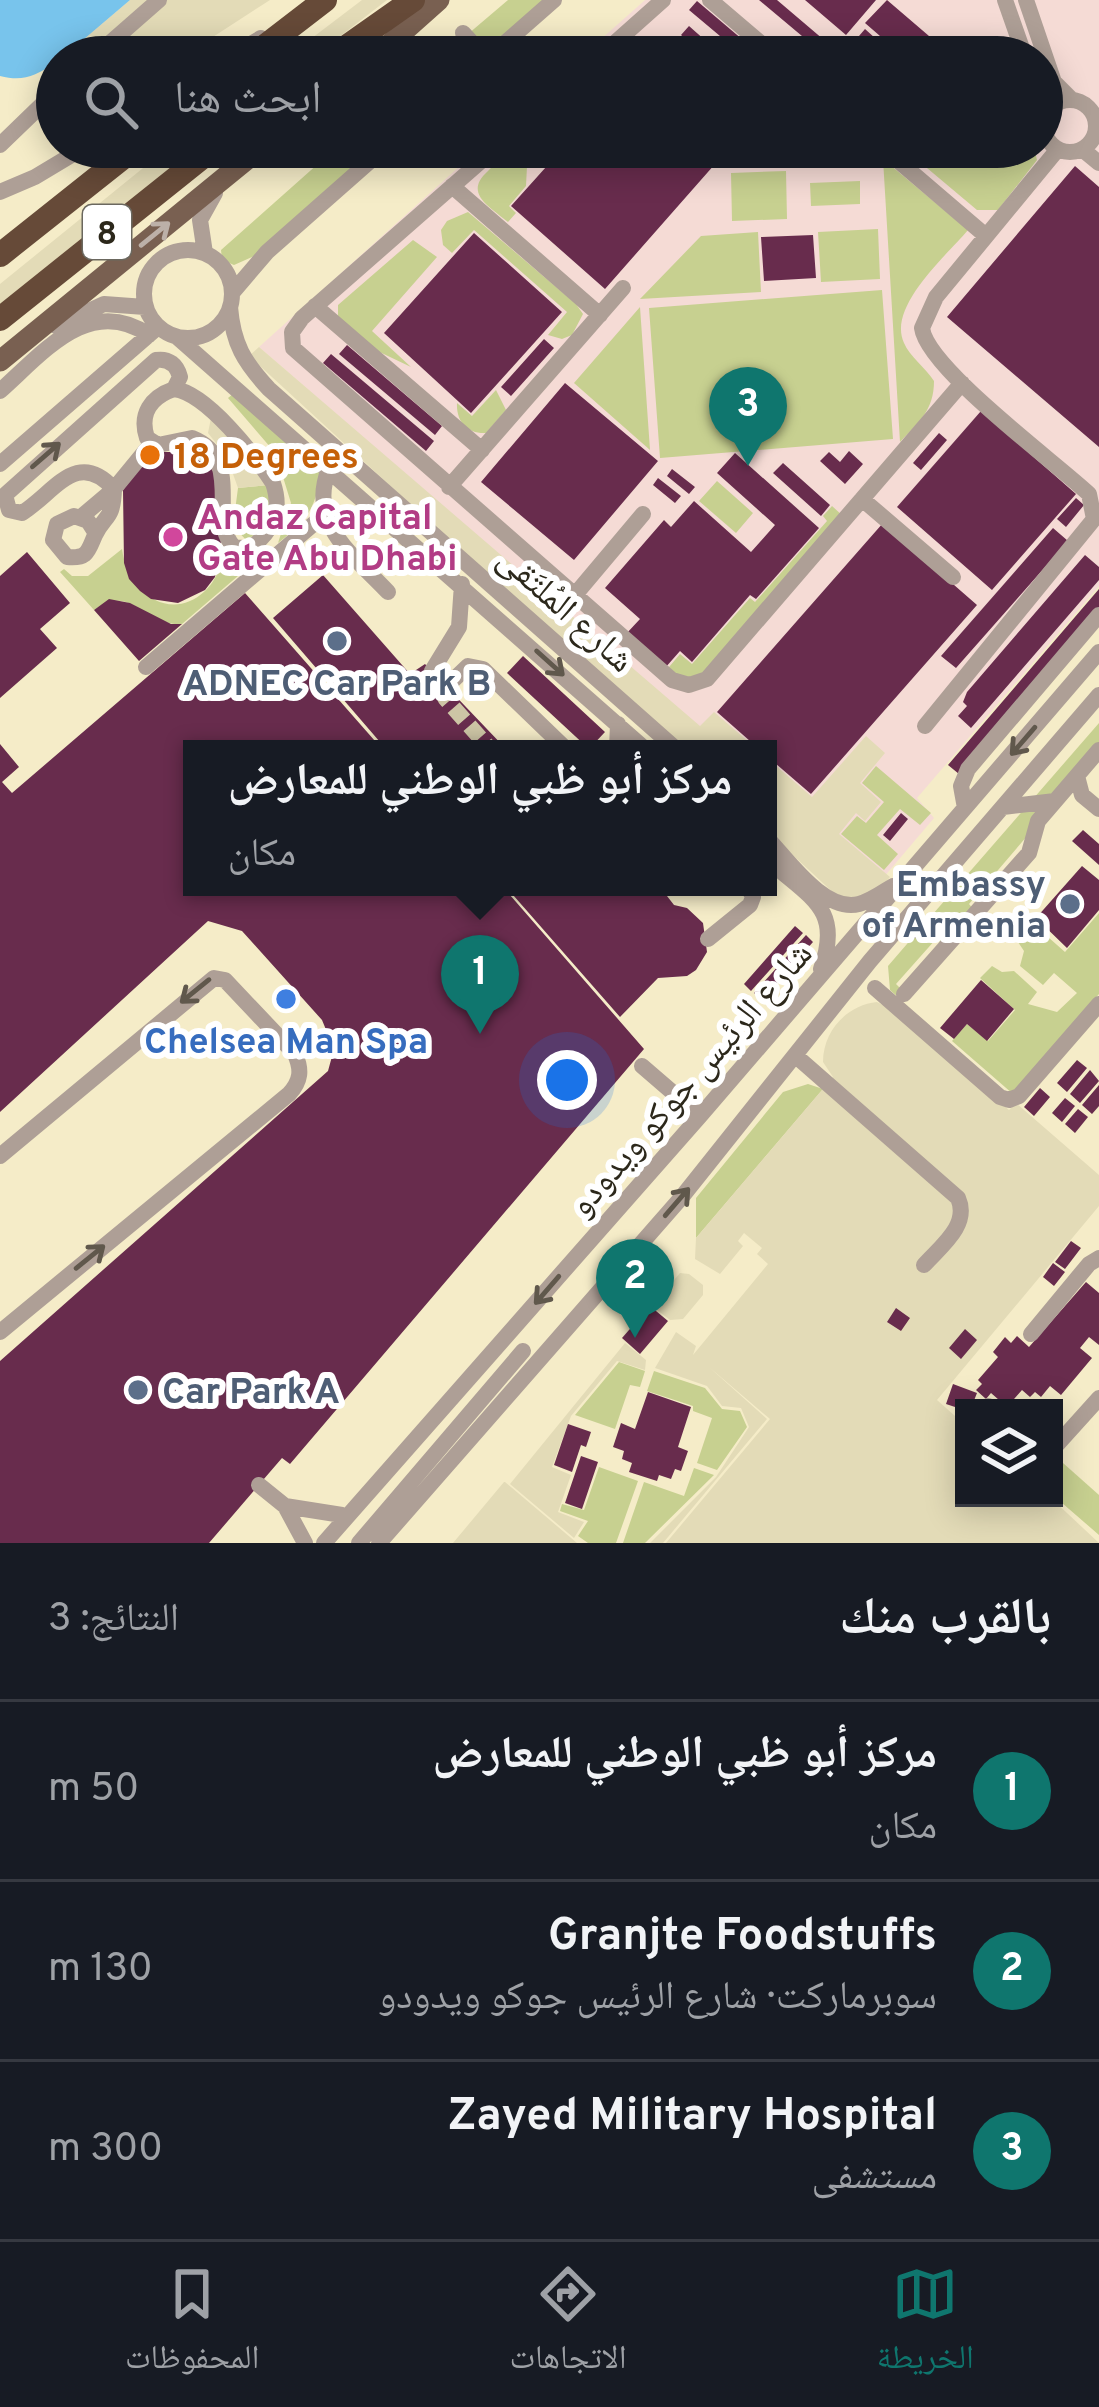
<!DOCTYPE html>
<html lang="ar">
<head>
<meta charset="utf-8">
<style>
  :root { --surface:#171b24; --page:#20242c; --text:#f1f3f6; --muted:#9ea1a6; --line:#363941; --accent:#0f766e }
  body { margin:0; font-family:Overpass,"Noto Naskh Arabic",sans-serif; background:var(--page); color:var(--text); direction:rtl }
  .controls { position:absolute; right:36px; bottom:36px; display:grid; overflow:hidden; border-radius:0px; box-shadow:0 6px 30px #0003 }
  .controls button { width:108px; height:108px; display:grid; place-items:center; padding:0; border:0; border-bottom:3px solid var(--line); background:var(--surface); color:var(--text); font:60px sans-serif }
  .you { position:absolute; left:567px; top:1080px; width:42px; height:42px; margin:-30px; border:9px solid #fff; border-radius:50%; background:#1a73e8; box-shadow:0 0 0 18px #1a73e833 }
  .badge { display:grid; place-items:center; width:78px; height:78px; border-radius:50%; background:var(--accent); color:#fff; font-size:39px; font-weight:700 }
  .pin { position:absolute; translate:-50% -99px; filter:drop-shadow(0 3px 6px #0008) }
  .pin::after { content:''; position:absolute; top:63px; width:42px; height:36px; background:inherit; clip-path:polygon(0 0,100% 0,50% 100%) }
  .popup { position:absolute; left:183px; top:740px; width:594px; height:156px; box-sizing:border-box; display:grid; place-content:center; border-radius:0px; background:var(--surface); filter:drop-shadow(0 3px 9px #0005); font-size:39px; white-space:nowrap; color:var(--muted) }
  .popup b { font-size:45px; color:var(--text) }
  .popup::after { content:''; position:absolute; left:50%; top:100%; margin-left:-24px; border:24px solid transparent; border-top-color:var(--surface) }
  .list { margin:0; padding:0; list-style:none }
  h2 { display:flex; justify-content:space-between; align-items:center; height:156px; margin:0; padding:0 48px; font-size:51px }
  h2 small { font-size:39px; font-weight:400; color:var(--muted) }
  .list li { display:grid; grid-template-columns:78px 1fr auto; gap:36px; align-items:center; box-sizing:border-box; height:180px; padding:0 48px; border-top:3px solid var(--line) }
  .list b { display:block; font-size:45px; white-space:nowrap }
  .list p { margin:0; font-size:39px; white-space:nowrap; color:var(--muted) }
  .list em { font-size:39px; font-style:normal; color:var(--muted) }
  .icon { flex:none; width:66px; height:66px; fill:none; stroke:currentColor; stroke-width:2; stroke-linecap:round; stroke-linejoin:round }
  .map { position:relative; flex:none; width:1099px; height:1543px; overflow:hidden; direction:ltr }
  .search { position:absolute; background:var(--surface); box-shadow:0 6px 30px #0003; left:36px; right:36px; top:36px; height:132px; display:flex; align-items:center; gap:30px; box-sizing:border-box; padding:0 42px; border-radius:66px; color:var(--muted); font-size:45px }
  .sheet { height:696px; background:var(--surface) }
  nav { display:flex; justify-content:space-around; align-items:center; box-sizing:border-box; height:168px; border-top:3px solid var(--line); background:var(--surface); font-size:33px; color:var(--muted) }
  nav a { display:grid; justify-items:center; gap:6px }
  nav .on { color:var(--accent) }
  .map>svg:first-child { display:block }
  .medical { fill:#f5dbd5 }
  .green { fill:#c7d090 }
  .sand { fill:#e3dbb7 }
  .water { fill:#78c4ec }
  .building { fill:#682c4d }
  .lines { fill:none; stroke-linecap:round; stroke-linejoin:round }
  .minor-tunnel { stroke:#cdc5a5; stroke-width:16; stroke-dasharray:16 8; stroke-linecap:butt }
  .minor { stroke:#ae9f96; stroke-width:16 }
  .major { stroke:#796051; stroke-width:21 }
  .highway { stroke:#664a38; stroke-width:24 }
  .oneway { stroke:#bcb0a8 }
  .oneway2 { stroke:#60584c }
  .food-dot { fill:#e8710a; stroke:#fff; stroke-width:4.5 }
  .hotel-dot { fill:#d1479c; stroke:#fff; stroke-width:4.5 }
  .service-dot { fill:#5c6f8a; stroke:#fff; stroke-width:4.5 }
  .shop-dot { fill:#3f7fe0; stroke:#fff; stroke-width:4.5 }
  .labels { text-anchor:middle; stroke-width:12; stroke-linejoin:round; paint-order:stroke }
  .shield { fill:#fff; stroke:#6b685f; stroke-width:3 }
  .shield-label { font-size:33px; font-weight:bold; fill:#2c281b }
  .food-label { font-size:36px; font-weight:bold; fill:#c56008; stroke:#fff; text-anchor:start }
  .hotel-label { font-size:36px; font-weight:bold; fill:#b23c85; stroke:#fff; text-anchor:start }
  .street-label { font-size:36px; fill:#2c281b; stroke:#fff }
  .service-label { font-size:36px; font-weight:bold; fill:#4e5e75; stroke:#fff }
  .shop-label { font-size:36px; font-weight:bold; fill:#366cbe; stroke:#fff }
</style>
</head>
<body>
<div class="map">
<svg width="1099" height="1543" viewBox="0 0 1099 1543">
  <rect width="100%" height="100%" fill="#f5ecc8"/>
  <path class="medical" d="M645,0h454v586l-182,212 17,20 -56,66 -110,-95v-40h-46l-463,-402 222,-200h561v-90h-461z"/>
  <path class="green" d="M508,0h40l-65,57h-42z
    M337,147h44l-122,107 -25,11 -12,-5 -1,-10z
    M902,147h60l40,15 6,-15h26l3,13 -39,50h-21z
    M512,154l15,12 -1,20 -17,20 7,7 -8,9c-19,-16 -45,-29 -20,-51 8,-8 13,-13 24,-17z
    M883,159l85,71c-22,26 -81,77 -64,113 5,13 22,25 30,38 0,29 -15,41 -34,61z
    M786,171l1,48 -55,2 -1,-48z
    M860,181v23l-49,2 -1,-23z
    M468,212l108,92 7,10 -11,21 -10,4 -14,-4 19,-23 -93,-82 -22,23 -9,-8 -2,-15 6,-9z
    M878,229l2,50 -59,3 -3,-50z
    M758,232l3,60 -121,7 61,-63z
    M413,240l24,17 -65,74 39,36 -42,-20 -31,-28v-14z
    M882,290l11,149 -233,19 -11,-150z
    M640,307l10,143 -76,-67z
    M496,390l10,20 -20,23c-19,1 -30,-12 -29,-30l15,13z
    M233,394l87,78c-3,36 -14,49 -42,71l13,-40 -8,-26 7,-7 -62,-72z
    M717,481l36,32 -17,20 -37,-32z
    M268,485l10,27 -31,29 -14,-15 5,-38z
    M832,506l11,10 -147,165 -32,-8 16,-19 12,10 58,-66 5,4 72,-81 -4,-5z
    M226,537l24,19 17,-5 -85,73c-38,2 -51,-42 -88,-14l-34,-38 4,-3 8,7h16l34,-27c5,40 46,76 83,42 15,-14 19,-35 21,-54z
    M1099,723v29l-130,152 6,7 -5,6 -44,5z
    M876,766l55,47 -11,12 -20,-16 -23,26 21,19 -14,16 -43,-36 16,-18 9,7 18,-21 -22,-19z
    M1099,913v81l-86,100 -61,-53 15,-17 21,17 27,-31 -35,-32 12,-12 10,6 12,-1 23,21 -9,12 29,8 20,-19 -23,-20 -11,12 -23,-19 4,-15 -8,-12 15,-17 34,30z
    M941,934l8,7 -4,5 -9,-7 -40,45 8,8 -5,6 -9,-8 -2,-24 25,-29z
    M808,1084l15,5 -127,149v-40l87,-106z
    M619,1362l26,9 -5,16 -10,-2 -15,44 -40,-14z
    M654,1371l51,17 17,21 18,2 7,16 -30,43 -20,-7 15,-45 -19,-7v-5l-46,-15z
    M1054,1455l45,40v40l-45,-39v-9l7,-8 -7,-6z
    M599,1467l39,14 -22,62h-28l-10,-7 10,-15 -28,-10 2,-7 22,6z
    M694,1468l20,7 -69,68h-22l21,-61 40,14z"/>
  <path class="sand" d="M130,0h140l-88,57h-119z
    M362,0h25l-74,57h-26z
    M169,147h27l-196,157v-20z
    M259,347l441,379 14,-14 43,37h-80l-428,-393z
    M212,413l56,72 -30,3 -11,-31 -19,-24z
    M866,736l19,17 -25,30 21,19 -16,19 -9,-8 -17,21 51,43 -20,23 -31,-2 -71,-66v-73l44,38z
    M877,1002l14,7 118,101 7,-7 83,72v31l-162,194 27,24v74h87l48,45h-433l104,-124 -61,-52 58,52 -104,124h-13l66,-66 33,-50 -8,-19 -19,-2 -15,-20 -52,-18 21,-36 20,14 -3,9 75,-91 -11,-10 5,-6 -18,-15 -6,8 5,5 -23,28 -25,-15 1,-21 137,-161 -10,-15c0,-31 24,-57 54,-60z
    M680,1273l9,1 14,11v10l-20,24 -13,1 -18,-14z
    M625,1343l21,17 -1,10 -28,-9 -46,55 -19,51 19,8 -13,37 26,10 -10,16 -64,-54z
    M504,1482h1l72,61h-124z"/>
  <path class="water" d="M0,0h130l-67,57h-6l-2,6c-20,13 -32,19 -55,13z"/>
  <path class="building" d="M759,0h18l67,57h-17z
    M805,0h71l-30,35z
    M887,0l42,36 -12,14 -13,-11 -9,10 -30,-26z
    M697,1l66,56h-18l-56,-47z
    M689,26l35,31h-17l-26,-22z
    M865,29l31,28h-27l-16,-14z
    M675,39l21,18h-18l-10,-9z
    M544,147h152l19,17 -110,125 -94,-83 44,-49z
    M862,147v12l-126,4v-15z
    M969,147h37l-5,12z
    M1075,166l24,21v260l-152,-130z
    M474,233l88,79 -91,101 -87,-80z
    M813,235l3,43 -52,3 -3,-44z
    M544,339l10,9 -43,48 -10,-9z
    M347,345l95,81 -7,9 -96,-81z
    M331,354l103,87 -8,10 -103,-88z
    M565,383l93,78 -84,99 -93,-78z
    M981,411l95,83 -84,96 -95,-83z
    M939,433l8,7 -26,30 -8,-7z
    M849,451l14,13 -18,20 -25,-23 9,-9 11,10z
    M164,452h19l26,14 10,13 6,39 -10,59 -10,13 -27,13 -27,-4 -11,-8 -11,-12 -5,-16 -1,-73 22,-30z
    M735,453l84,75 -63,71 -6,-4 -58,67 -12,-11 -15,17 -39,-34 14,-15 -35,-31 59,-68 7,7 23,-26 57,51 24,-27 -58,-52z
    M783,463l47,42 -9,11 -48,-43z
    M672,469l23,18 -6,7 -22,-18z
    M658,478l23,18 -6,7 -22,-18z
    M1076,498l8,7 -18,22 -9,-8z
    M883,523l94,82 -166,189 -43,-37v-8h-9l-42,-37z
    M1053,528l15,13 -112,127 -15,-12z
    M27,552l43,51 -30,26 17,19 -57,50v-122z
    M1085,555l14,12v13l-128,148 -13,-12 9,-10 -4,-4 4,-10z
    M323,575l87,99 15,-10 81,85h-120l-113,-131z
    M1099,589v22l-140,163 -11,-9z
    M245,593l137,156h-190v138h311l141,162 -354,415 -8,-6 -73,85h-209v-182l328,-290 6,-22 -12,-29 -80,-89 -34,-10 -208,191v-368l19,23 -17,15 10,11z
    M109,599l21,4 41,21h11l-43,37 -45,-51z
    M523,656l82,76 -16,17 -82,-76z
    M901,813l7,6 -18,22 -7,-6z
    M1083,830l16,14v21l-27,-24z
    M1082,866l17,14v30l-32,38 -31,-30z
    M506,887h165l3,3 -7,6 7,9 13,3 16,15 4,29 -11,18 -9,6 -29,2 -38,39z
    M795,926l8,7 -52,58 -7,-7z
    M806,935l7,7 -51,58 -8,-7z
    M981,980l33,29 -27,32 -20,-17 -13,15 -14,-11z
    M1077,1060l10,8 -20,24 -10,-9z
    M1090,1070l9,11 -19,22 -10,-9z
    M1099,1085v21l-7,8 -10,-9z
    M1040,1088l10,9 -16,19 -10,-9z
    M1065,1098l10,8 -13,16 -10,-9z
    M1078,1109l10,8 -13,16 -10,-9z
    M1071,1241l10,7 -16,21 -10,-7z
    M1053,1263l12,9 -11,14 -11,-9z
    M1086,1282l13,11v52l-10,-8 -9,11 12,10 -31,37 -11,-9 -9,11 -6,-5 -5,5 -8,-7 -15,17 -16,-14 -5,6 -10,-9 6,-6 -4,-4 20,-23 -5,-5 12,-15 6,6 6,-7 12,11z
    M650,1306l18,15 -28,33 -18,-16z
    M896,1308l14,10 -9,13 -14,-9z
    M965,1329l12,11 -16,19 -12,-11z
    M953,1384l24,9 -4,10 -9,-3 -3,9 -15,-5z
    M648,1392l43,15 -13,40 10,4 -7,20 -6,-2 -4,10 -12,-4 -2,6 -28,-9 3,-9 -10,-4 2,-8 -11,-4 8,-24 14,6z
    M568,1424l23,8 -5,15 -5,-2 -9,27 -18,-7z
    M581,1456l17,6 -16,47 -17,-6z"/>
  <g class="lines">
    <path class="minor-tunnel" d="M446,687l-1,11 45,51"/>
    <path class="minor" d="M710,0l67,57
      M1005,0l20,57
      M1026,0l28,82 18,18
      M463,33l22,24
      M94,57l65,-57
      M229,57l32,-19
      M489,57l65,-57
      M599,57l64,-57
      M1044 126a26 26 0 1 1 52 0a26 26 0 1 1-52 0Z
      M0,145l57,-55
      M432,147l2,3
      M497,147l-195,171 -10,14 1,16 379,332 17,5 18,-6 255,-296
      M882,147l104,89
      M1082,149l17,14
      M452,186l148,129
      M0,192l35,-15 50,-30
      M144 294a44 44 0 1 1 88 0a44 44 0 1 1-88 0Z
      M205,253l-5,-33 15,-27
      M232,293l35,-41 119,-105
      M315,306l167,144
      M230,307c3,37 14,55 39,82l407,360
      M56,326l48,-22 41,3
      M177,337l468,412
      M174,389c33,4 81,67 99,94 10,29 -1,48 -23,66l-16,-2c-27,-26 11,-88 -42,-109l-34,7 -11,-7c-8,-24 4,-41 27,-49z
      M0,391c43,-38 89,-97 149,-56
      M0,464l158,-137
      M329,469c-22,54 24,86 59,123
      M449,487l174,-199
      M862,499l91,78
      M81,517l33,-28 37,-45
      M95,532l-7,-11 -14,-5 -17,8 -4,16 14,17c21,2 21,-6 28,-22 10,-21 18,-14 19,-46 -37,-41 -59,3 -92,24l-13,-3 -4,-15 151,-135c13,-2 21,5 24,17l-6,12
      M574,596l69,-82
      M146,667l178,-152
      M432,671l27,-44 3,-43
      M446,687l22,-21 15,3 83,80
      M925,726l169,-207 -5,-25c-34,-32 -162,-126 -167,-166l14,-31 122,-148
      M617,749l1,-25
      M1077,776l5,19 17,14
      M1003,807l52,-6
      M965,808l-4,-22 7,-17 131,-154
      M768,839c21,22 57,74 91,65 12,-3 24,-12 34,-18
      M768,860c42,38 75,48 53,109
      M895,931l51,-2 12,5
      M708,939l42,-34 3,-8 -5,-10
      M875,988l125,109 9,3 10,-4 80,-92
      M904,994l125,-141 9,-32 61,-71
      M797,1057l161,141c12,27 -17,48 -34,67
      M642,1066l58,50
      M0,1156l214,-178 11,2 70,74c7,16 6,27 -6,40l-289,238
      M1031,1334l58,-70 10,-6
      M988,1406l2,2
      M1054,1448l45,-50
      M259,1485l26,21 20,37
      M285,1506l57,9
      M324,1543l376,-427 399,-464
      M359,1543l164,-192
      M379,1543l302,-345 189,-237 229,-266"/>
    <path class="major" d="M375,57l64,-57
      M0,361l262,-214"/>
    <path class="highway" d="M251,57l74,-57
      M332,57l81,-57
      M0,255l136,-108
      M0,319l215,-172"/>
  </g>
  <defs><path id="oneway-shaft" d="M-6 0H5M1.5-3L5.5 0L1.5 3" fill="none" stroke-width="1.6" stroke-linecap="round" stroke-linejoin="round" transform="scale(3)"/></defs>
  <use class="oneway" href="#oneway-shaft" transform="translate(155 234) rotate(-39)"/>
  <g class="oneway2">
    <use href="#oneway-shaft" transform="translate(46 455) rotate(-41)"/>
    <use href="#oneway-shaft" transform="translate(550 663) rotate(42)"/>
    <use href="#oneway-shaft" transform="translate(1023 741) rotate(131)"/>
    <use href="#oneway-shaft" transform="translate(195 991) rotate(141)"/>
    <use href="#oneway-shaft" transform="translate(677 1202) rotate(-49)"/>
    <use href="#oneway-shaft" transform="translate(90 1257) rotate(-39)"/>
    <use href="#oneway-shaft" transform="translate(547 1290) rotate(131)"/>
  </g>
  <circle class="food-dot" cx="150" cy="455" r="12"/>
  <circle class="hotel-dot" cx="173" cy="537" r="12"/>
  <g class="service-dot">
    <circle cx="337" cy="641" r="12"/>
    <circle cx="1070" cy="904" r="12"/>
    <circle cx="138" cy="1390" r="12"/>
  </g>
  <circle class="shop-dot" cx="286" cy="999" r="12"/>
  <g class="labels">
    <rect class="shield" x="83" y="205" width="48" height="54" rx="9"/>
    <g class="shield-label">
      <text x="107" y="244">8</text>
    </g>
    <g class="food-label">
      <text x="174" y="468">18 Degrees</text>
    </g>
    <g class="hotel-label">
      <text x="197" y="529">Andaz Capital<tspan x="197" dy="41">Gate Abu Dhabi</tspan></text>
    </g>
    <g class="street-label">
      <text transform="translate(567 608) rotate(42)" y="13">شارع المُلتَقى</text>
      <text transform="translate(689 1078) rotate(-49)" y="13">شارع الرئيس جوكو ويدودو</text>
    </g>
    <g class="service-label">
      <text x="337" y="695">ADNEC Car Park B</text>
      <text x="1046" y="896" text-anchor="end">Embassy<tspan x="1046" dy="41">of Armenia</tspan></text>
      <text x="162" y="1403" text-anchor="start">Car Park A</text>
    </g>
    <g class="shop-label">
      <text x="286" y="1053">Chelsea Man Spa</text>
    </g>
  </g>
</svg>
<div class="controls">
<button><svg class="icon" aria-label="layers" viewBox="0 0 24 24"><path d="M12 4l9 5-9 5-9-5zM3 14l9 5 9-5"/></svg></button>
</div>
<div class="you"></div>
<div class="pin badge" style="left:480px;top:1034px">1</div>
<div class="popup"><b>مركز أبو ظبي الوطني للمعارض</b>مكان</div>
<div class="pin badge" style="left:635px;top:1338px">2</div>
<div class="pin badge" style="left:748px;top:466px">3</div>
<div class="search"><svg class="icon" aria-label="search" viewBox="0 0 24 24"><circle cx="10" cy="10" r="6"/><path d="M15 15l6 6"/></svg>ابحث هنا</div>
</div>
<section class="sheet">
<h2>بالقرب منك<small>النتائج: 3</small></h2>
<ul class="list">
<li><span class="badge">1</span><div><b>مركز أبو ظبي الوطني للمعارض</b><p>مكان</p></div><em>50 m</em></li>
<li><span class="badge">2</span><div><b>Granjte Foodstuffs</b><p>سوبرماركت · شارع الرئيس جوكو ويدودو</p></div><em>130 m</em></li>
<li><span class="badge">3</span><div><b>Zayed Military Hospital</b><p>مستشفى</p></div><em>300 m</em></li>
</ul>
</section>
<nav>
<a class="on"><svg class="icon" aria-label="map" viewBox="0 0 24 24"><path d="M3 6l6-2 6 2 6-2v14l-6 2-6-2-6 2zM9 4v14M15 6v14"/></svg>الخريطة</a>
<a><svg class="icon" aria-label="directions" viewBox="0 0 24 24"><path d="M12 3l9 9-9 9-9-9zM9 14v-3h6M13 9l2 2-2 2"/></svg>الاتجاهات</a>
<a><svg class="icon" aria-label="saved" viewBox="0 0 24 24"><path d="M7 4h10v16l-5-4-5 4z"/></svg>المحفوظات</a>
</nav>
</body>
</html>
